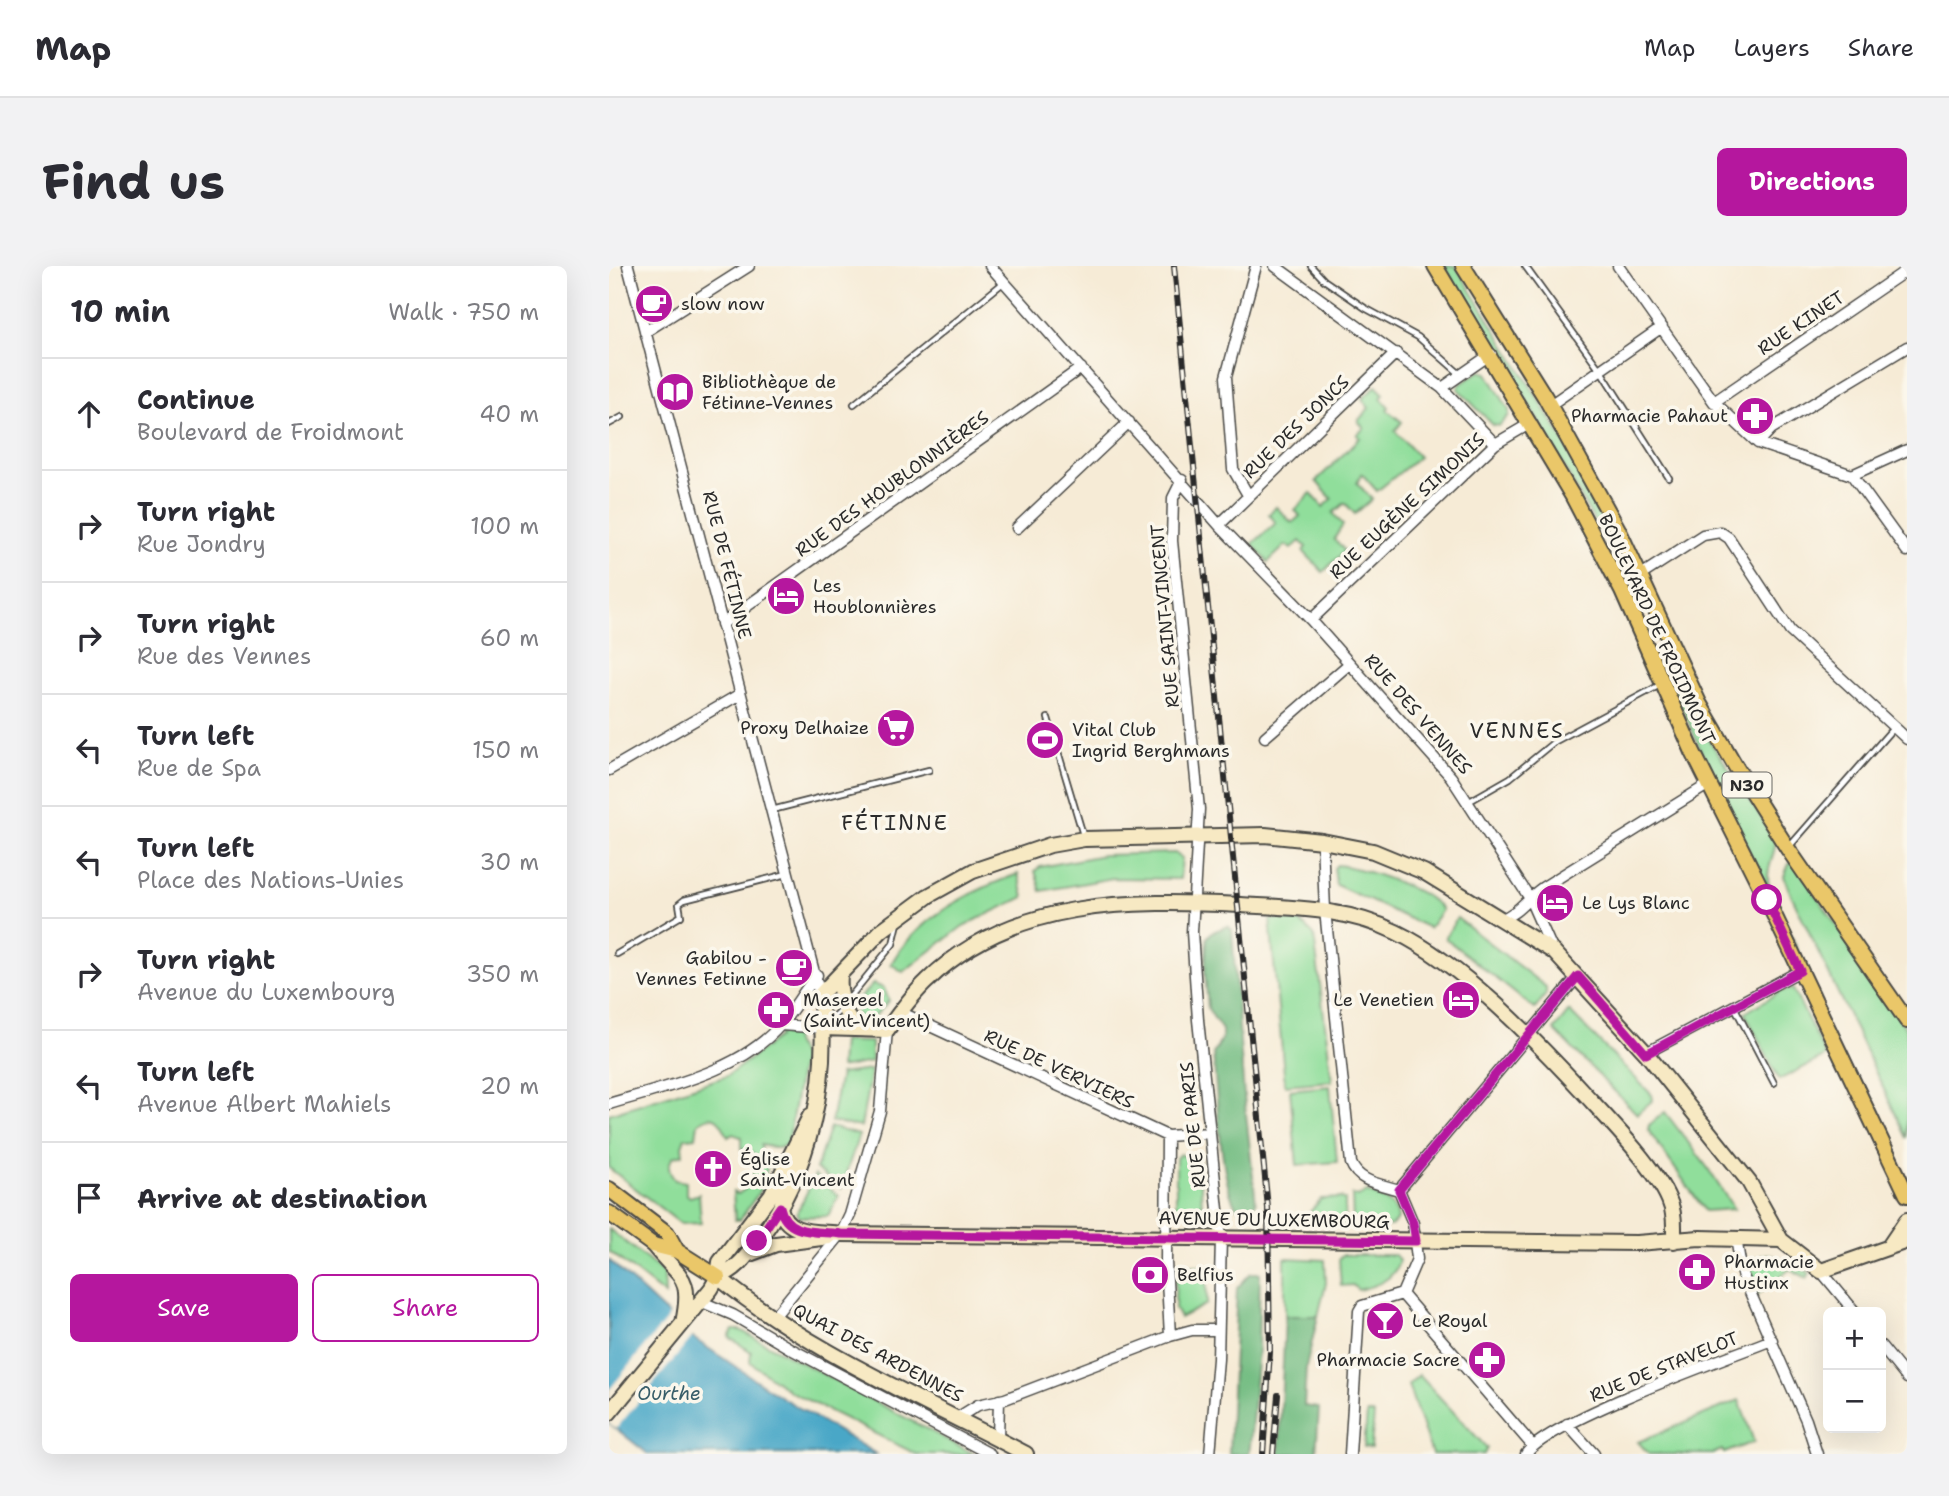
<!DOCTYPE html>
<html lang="en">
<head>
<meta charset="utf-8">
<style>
  :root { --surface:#fff; --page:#f2f2f3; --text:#2b2b33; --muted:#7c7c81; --line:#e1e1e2; --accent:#b5179e }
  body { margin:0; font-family:"Shantell Sans",sans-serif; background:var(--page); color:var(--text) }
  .controls { position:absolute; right:21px; bottom:21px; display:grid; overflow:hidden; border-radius:10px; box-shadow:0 7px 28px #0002 }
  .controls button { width:63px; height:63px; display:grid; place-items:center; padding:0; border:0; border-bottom:2px solid var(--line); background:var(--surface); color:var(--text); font:35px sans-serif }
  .stop { position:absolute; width:21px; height:21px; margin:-16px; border:5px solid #b5179e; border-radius:50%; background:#fff }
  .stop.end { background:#b5179e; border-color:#fff; box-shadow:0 2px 7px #0008 }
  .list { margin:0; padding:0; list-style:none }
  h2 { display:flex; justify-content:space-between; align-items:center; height:91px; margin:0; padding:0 28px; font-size:30px }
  h2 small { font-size:23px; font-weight:400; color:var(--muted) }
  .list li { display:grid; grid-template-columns:46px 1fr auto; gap:21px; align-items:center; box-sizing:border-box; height:112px; padding:0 28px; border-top:2px solid var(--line) }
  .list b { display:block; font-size:26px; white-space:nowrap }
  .list p { margin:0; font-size:23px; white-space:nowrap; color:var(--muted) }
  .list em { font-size:23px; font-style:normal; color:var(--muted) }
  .actions { display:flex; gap:14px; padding:21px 28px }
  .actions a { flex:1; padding:16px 0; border:2px solid var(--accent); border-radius:10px; text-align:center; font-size:24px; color:var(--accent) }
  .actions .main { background:var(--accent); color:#fff }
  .icon { flex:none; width:38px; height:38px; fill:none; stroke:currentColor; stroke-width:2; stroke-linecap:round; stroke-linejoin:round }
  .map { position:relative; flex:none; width:1298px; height:1188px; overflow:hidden; border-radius:10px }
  header { display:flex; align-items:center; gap:42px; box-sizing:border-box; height:98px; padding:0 35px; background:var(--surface); border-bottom:2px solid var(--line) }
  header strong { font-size:33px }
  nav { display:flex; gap:38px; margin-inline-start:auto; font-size:24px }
  .intro { display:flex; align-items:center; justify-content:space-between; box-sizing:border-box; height:168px; padding:0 42px }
  h1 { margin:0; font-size:49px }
  .button { padding:18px 32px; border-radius:10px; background:var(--accent); color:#fff; font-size:24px; font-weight:700 }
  main { display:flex; gap:42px; padding:0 42px }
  aside { flex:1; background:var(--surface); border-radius:10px; box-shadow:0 7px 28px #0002 }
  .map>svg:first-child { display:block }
  .green { fill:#90de9b; stroke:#5e8463; stroke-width:2 }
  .forest { fill:#74bd83; stroke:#507457; stroke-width:2 }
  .water { fill:#48a7c7; stroke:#3a6979; stroke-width:2 }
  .pier { fill:#f6ebd6 }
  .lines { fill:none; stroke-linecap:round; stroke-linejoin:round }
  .lane-casing { stroke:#494845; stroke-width:8 }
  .street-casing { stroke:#494845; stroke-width:13 }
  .secondary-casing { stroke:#494845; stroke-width:18 }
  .primary-casing { stroke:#494845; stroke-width:18 }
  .lane { stroke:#fff; stroke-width:4.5 }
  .street { stroke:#fff; stroke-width:10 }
  .secondary { stroke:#f7e9c3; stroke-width:14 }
  .primary { stroke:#eac769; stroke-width:14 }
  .rail-casing { stroke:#2b2b2b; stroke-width:6 }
  .rail { stroke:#fbf7ec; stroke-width:3.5; stroke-dasharray:10; stroke-linecap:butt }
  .route { stroke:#b5179e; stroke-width:9 }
  .labels { text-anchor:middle; stroke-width:7; stroke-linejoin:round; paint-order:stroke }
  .shield { fill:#fbf7ec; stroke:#696865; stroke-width:2 }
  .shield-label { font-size:16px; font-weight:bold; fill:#2b2b2b }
  .poi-label { font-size:18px; fill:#2b2b2b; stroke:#fbf7ec; text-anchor:start }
  .street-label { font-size:18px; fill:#2b2b2b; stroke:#fbf7ec }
  .water-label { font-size:19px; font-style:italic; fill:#375d69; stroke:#fbf7ec }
  .quarter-label { font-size:21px; letter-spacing:2px; fill:#2b2b2b; stroke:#fbf7ec }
</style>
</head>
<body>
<header>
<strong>Map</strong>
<nav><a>Map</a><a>Layers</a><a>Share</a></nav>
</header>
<div class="intro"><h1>Find us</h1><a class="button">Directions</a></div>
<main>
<aside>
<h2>10 min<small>Walk · 750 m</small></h2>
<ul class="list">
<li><svg class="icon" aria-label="ahead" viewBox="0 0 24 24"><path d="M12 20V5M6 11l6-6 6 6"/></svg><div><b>Continue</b><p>Boulevard de Froidmont</p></div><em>40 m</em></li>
<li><svg class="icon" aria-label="right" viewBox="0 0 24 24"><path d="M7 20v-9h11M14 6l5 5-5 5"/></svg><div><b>Turn right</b><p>Rue Jondry</p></div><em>100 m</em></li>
<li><svg class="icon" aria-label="right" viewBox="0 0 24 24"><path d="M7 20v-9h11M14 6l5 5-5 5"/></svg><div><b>Turn right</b><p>Rue des Vennes</p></div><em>60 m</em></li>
<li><svg class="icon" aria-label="left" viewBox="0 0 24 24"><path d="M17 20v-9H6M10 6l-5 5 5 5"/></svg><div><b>Turn left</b><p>Rue de Spa</p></div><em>150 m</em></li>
<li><svg class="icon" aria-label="left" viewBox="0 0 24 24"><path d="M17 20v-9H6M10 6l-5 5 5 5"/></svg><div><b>Turn left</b><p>Place des Nations-Unies</p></div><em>30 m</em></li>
<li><svg class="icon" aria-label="right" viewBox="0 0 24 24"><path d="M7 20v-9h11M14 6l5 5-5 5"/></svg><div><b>Turn right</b><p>Avenue du Luxembourg</p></div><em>350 m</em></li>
<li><svg class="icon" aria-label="left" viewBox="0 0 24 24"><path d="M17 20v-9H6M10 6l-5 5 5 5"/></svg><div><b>Turn left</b><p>Avenue Albert Mahiels</p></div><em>20 m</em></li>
<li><svg class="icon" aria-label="arrive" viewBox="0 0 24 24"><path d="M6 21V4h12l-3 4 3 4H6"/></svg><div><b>Arrive at destination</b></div></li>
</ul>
<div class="actions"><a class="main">Save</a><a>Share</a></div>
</aside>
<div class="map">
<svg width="1298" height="1188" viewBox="0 0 1298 1188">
  <rect width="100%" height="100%" fill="#fbf7ec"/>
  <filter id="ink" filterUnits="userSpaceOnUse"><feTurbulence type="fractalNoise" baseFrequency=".0143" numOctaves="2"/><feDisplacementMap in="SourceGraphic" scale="14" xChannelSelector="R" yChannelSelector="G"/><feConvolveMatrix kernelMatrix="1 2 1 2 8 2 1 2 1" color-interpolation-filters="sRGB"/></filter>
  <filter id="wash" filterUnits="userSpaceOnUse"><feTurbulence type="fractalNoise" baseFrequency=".00686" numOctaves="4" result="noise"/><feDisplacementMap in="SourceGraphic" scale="28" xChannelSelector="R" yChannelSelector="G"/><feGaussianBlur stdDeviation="1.57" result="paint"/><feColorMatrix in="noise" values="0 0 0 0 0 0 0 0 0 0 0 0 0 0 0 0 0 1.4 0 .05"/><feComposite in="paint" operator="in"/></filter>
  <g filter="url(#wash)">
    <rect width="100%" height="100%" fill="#f6ebd6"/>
    <path class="green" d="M835,0h12l104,168 48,91 -3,5 -7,-2 -60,-108z
      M871,105l7,2 22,37v5l-10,11 -6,-1 -35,-36 1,-4z
      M767,120l8,8 -3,4 8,9 -2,3 15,12 -7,9 24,26 -42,34 -15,-17 -5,9 15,16 -17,15 -10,-11 -12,10 10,12 -9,14 11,12 -22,21 -20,-21 3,-4 -6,-6 -9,8 -5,-4 -18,17 -16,-18 24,-21 -7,-9 7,-7 16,16 8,-7 -5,-6 16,-17 12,14 9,-8 -16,-18 44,-43 -3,-3 7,-7 -6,-7 11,-13 -7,-9z
      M1068,404l30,67 67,99c5,18 -10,29 -5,51l51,112 -117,-243 -35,-82z
      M566,587l7,5 -2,21 -67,-1 -72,13 -6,-20 5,-4 63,-12z
      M1185,596l113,168v108l-119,-250 -4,-12 5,-12z
      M728,599c25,3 91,24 105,45l-13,18 -93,-43 -2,-17z
      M409,608l6,23 -61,29 -60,46 -12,-8c26,-46 79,-73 127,-90z
      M848,652l89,69v7l-11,15 -90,-71z
      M661,653h27l17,16 18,146 -47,4z
      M264,718l11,4 5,13 -18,19 -12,-2 -6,-13z
      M1184,723l33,67 -47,24 -34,-67 36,-22z
      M960,745l83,84 1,5 -16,14 -83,-84z
      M177,765l11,4 -3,4 8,20 -14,85 -9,4 -18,-3 1,20 6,1 -9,26 -19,28h-5l-2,-28 5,2 7,-5 -2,-12 11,-4c8,-13 2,-22 -13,-24v-12l-8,-3 -5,3c-6,-14 -13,-28 -30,-14l-2,14 -11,1 -3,8 1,8 -10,3c-6,9 -5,14 2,23l11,2v12l4,3 9,-3 2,29 -20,1 -72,-56v-54l118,-38 52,-39v-5z
      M233,775l29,1v20l-31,6z
      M262,804l-10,57 -30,-5 9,-48z
      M721,820l7,76 -40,3 -7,-75z
      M1056,846l42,55 27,42 -29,2 -57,-81 1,-5z
      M221,861l29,8 -18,53 -25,-19z
      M571,888l20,9 2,46 -26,-1v-50z
      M206,909l24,21 -11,20 -29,1 -2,-4z
      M758,926c13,5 30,11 31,27l-7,7 -38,-3 -1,-28 6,2z
      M732,932l4,2v25l-39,-3 -2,-3 17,-20z
      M0,963l55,44 1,22 -56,-44z
      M1158,988l21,7 22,12 -3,5 -17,-9 -32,25 -10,-22 7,-14z
      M734,989h52l4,5c-4,20 -23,26 -41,30l-5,-5 -12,1 -2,-27z
      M676,992l40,2 1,23 -8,33h-33z
      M567,999l30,1 1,38 -27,14 -5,-10z
      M124,1064h7l234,124h-58l-125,-62 -41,-30 1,-10 -22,-15z
      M810,1109l68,73 -3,6h-52l-24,-69z
      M1130,1134l15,42 -30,11 -2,-3 -10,4h-63l-11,-12z
      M758,1148h7l-3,34 -7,-1z"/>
    <path class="forest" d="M619,660l4,4 12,166 12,107 -8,5h-11c-17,-22 -20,-121 -24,-154l9,-15v-9l-14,-21 -3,-36 2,-35 5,-6z
      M642,1007h9l-2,77 -8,96 -1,8h-20l8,-166z
      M676,1050h33l-12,51 -2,39 15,2 -3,46h-37z"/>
    <path class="water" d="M0,994l84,78 88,59 95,57h-228l-39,-31z"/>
    <path class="pier" d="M62,1048l24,20 -79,95 -7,-6v-33z"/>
  </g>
  <g filter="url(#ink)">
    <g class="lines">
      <defs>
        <path id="lane" d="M702,0l13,14 41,28 53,29 42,37
          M916,0l76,105 68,107
          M245,138l149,-121
          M0,158l13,-7
          M439,452l35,117
          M859,536l42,-24 44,-36 106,-57
          M163,544l157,-40
          M1180,581l105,-120
          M8,688l64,-38 -2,-12 5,-4 103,-26
          M237,736l47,-58 5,-21
          M1125,740l40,77
          M216,759l16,-16"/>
        <path id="street" d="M19,0l192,729
          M381,0l229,259 92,95 140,157 78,120 23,52
          M666,0l167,122 53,56
          M1009,0l96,136 44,41 94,32 55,76
          M36,66l104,-66
          M833,122l49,-34
          M1105,136l193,-132
          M941,139l112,-78
          M1149,177l13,-14 136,-82
          M1243,209l55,-25
          M573,214l-9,18 -1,43 27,268 -7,123 6,88 23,218 -3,121 -8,95
          M639,229l-15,-26 -7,-92 30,-111
          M610,259l177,-172
          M408,262l112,-106
          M1032,309l62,-40 17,-3 9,6 61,93 117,108
          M702,354l184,-176 36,-21
          M113,358l359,-256
          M656,471l84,-73
          M0,504l131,-76
          M713,575l3,69 26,253c7,19 29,21 48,27
          M891,654c20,-8 25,-20 42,-32l167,-104
          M291,746l267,124 42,-3
          M172,759l41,3
          M1037,787l154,-82
          M0,838c56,-17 134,-33 173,-81 13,-15 22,-33 35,-48
          M558,870l-1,126 4,74
          M790,924l179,-214
          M1127,972l6,36 64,146 11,34
          M1212,1005l34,41
          M793,1028l130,151
          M93,1036l31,13 58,34 199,105
          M164,1052l68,-84 9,-19 30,-104 7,-81
          M1272,1080l26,32
          M348,1152l21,-13 27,-6 165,-63 22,-6h26
          M958,1158l27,30
          M389,1173l1,-39
          M741,1188l9,-143 3,-5 40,-12 15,-35 -4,-36 -14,-33
          M917,1188c23,-33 199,-96 246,-114"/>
        <path id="secondary" d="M231,710c-2,17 5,39 15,53
          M213,762l65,2c12,-17 25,-35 40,-49 85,-83 204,-81 314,-76 53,3 106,3 155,27 66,32 138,107 188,161 24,26 71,74 85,107 6,13 5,27 5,41
          M171,941c5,29 37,24 61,27l796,9 63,-5 81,2
          M44,979c27,34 40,30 30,78
          M1281,979l17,-25
          M138,989l29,-11 53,-7
          M109,1011c20,-7 30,-23 42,-39 51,-69 70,-158 60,-243l62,-65 46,-34 45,-25 77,-26 34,-6 181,-4 57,6 51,10 51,21 130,80 92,101 103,129 32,58 40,31 86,-30
          M109,1011c92,75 204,122 308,177
          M0,1147l102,-124 7,-12 2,-15 51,-67 39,-79"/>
        <path id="primary" d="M826,0l138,231 49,94 71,161 74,148 140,295
          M854,0l82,131 74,134 80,172 37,64 52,82 119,172
          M0,923l58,44 10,18
          M0,947l44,32 24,6 41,26"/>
      </defs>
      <use href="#lane" class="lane-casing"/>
      <use href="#street" class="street-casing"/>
      <use href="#secondary" class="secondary-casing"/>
      <use href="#primary" class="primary-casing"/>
      <use href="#lane" class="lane"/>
      <use href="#street" class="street"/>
      <use href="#secondary" class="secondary"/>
      <use href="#primary" class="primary"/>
      <defs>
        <path id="rail" d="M565,0l94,942 2,144 -7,102
          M664,1188l5,-59"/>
      </defs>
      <use href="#rail" class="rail-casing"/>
      <use href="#rail" class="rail"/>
    </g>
  </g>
  <g class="lines" filter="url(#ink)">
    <path class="route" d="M148,975l23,-34c6,29 37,24 61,27l575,7 -3,-18 -14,-33 179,-214 68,78 154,-83 -33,-71"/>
  </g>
  <defs>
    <symbol id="cafe-disc" viewBox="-11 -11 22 22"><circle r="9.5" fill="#b5179e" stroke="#fbf7ec"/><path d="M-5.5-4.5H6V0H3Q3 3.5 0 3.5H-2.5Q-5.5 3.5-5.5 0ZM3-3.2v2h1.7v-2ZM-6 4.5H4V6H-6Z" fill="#fff"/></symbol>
    <symbol id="library-disc" viewBox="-11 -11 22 22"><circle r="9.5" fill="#b5179e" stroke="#fbf7ec"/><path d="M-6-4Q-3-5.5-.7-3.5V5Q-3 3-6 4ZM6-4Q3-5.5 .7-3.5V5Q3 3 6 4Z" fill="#fff"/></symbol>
    <symbol id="pharmacy-disc" viewBox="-11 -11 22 22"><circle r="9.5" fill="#b5179e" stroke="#fbf7ec"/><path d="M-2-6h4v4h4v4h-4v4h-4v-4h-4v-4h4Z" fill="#fff"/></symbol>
    <symbol id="hotel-disc" viewBox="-11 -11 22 22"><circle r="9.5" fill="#b5179e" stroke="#fbf7ec"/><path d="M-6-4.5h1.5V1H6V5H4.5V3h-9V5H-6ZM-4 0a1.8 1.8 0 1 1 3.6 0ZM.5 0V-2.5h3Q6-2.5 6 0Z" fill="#fff"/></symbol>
    <symbol id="supermarket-disc" viewBox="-11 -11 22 22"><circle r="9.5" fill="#b5179e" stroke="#fbf7ec"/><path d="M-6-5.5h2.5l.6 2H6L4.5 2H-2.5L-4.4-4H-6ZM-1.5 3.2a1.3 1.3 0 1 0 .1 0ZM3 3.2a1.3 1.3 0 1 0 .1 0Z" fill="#fff"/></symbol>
    <symbol id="stadium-disc" viewBox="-11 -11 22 22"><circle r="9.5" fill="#b5179e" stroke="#fbf7ec"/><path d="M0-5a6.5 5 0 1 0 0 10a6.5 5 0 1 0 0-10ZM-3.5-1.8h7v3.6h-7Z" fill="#fff"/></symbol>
    <symbol id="church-disc" viewBox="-11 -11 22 22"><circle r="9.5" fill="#b5179e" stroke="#fbf7ec"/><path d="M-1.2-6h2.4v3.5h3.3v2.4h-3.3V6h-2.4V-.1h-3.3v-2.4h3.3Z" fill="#fff"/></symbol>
    <symbol id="bank-disc" viewBox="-11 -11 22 22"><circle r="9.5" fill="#b5179e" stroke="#fbf7ec"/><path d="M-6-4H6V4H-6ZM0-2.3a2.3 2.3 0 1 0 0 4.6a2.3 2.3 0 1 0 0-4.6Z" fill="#fff"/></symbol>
    <symbol id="bar-disc" viewBox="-11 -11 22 22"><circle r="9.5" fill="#b5179e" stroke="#fbf7ec"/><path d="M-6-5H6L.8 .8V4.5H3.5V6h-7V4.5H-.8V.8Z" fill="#fff"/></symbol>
  </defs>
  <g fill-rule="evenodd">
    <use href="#cafe-disc" x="23" y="16" width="44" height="44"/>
    <use href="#library-disc" x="44" y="104" width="44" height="44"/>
    <use href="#pharmacy-disc" x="1124" y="128" width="44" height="44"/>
    <use href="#hotel-disc" x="155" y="308" width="44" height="44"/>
    <use href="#supermarket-disc" x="265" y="440" width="44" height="44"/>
    <use href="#stadium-disc" x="414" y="452" width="44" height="44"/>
    <use href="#hotel-disc" x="924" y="615" width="44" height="44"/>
    <use href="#cafe-disc" x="163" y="680" width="44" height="44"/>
    <use href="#hotel-disc" x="830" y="712" width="44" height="44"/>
    <use href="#pharmacy-disc" x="145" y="722" width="44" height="44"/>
    <use href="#church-disc" x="82" y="881" width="44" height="44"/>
    <use href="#pharmacy-disc" x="1066" y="984" width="44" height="44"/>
    <use href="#bank-disc" x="519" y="987" width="44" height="44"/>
    <use href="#bar-disc" x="754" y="1033" width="44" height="44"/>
    <use href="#pharmacy-disc" x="856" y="1072" width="44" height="44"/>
  </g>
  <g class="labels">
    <rect class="shield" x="1113.5" y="506.5" width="49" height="25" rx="5"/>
    <g class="shield-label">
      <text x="1138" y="525">N30</text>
    </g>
    <g class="poi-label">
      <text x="72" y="44">slow now</text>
      <text x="93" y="122">Bibliothèque de<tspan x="93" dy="21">Fétinne-Vennes</tspan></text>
      <text x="1119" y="156" text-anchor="end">Pharmacie Pahaut</text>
      <text x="204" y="326">Les<tspan x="204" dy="21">Houblonnières</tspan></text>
      <text x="260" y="468" text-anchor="end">Proxy Delhaize</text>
      <text x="463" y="470">Vital Club<tspan x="463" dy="21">Ingrid Berghmans</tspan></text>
      <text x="973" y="643">Le Lys Blanc</text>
      <text x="158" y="698" text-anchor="end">Gabilou -<tspan x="158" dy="21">Vennes Fetinne</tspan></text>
      <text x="194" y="740">Masereel<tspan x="194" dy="21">(Saint-Vincent)</tspan></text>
      <text x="825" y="740" text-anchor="end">Le Venetien</text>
      <text x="131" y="899">Église<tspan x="131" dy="21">Saint-Vincent</tspan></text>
      <text x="1115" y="1002">Pharmacie<tspan x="1115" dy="21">Hustinx</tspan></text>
      <text x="568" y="1015">Belfius</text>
      <text x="803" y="1061">Le Royal</text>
      <text x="851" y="1100" text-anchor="end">Pharmacie Sacre</text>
    </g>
    <g class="street-label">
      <text transform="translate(1192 57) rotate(-34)" y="6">RUE KINET</text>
      <text transform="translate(687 161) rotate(-44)" y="6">RUE DES JONCS</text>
      <text transform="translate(283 218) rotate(-36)" y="6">RUE DES HOUBLONNIÈRES</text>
      <text transform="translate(798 240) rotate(-43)" y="6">RUE EUGÈNE SIMONIS</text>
      <text transform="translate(118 299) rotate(76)" y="6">RUE DE FÉTINNE</text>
      <text transform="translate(556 350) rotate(-95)" y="6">RUE SAINT-VINCENT</text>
      <text transform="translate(1048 363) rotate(65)" y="6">BOULEVARD DE FROIDMONT</text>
      <text transform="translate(809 448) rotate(49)" y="6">RUE DES VENNES</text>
      <text transform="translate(450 803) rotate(25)" y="6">RUE DE VERVIERS</text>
      <text transform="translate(584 859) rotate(-96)" y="6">RUE DE PARIS</text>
      <text transform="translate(665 954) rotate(1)" y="6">AVENUE DU LUXEMBOURG</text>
      <text transform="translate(269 1087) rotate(28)" y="6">QUAI DES ARDENNES</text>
      <text transform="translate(1055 1101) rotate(-22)" y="6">RUE DE STAVELOT</text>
    </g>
    <g class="water-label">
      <text x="60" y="1134">Ourthe</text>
    </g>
    <g class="quarter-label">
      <text x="908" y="472">VENNES</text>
      <text x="286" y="564">FÉTINNE</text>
    </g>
  </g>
</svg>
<div class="controls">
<button>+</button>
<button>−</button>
</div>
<div class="stop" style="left:1158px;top:634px"></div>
<div class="stop end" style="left:148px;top:975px"></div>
</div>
</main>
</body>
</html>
